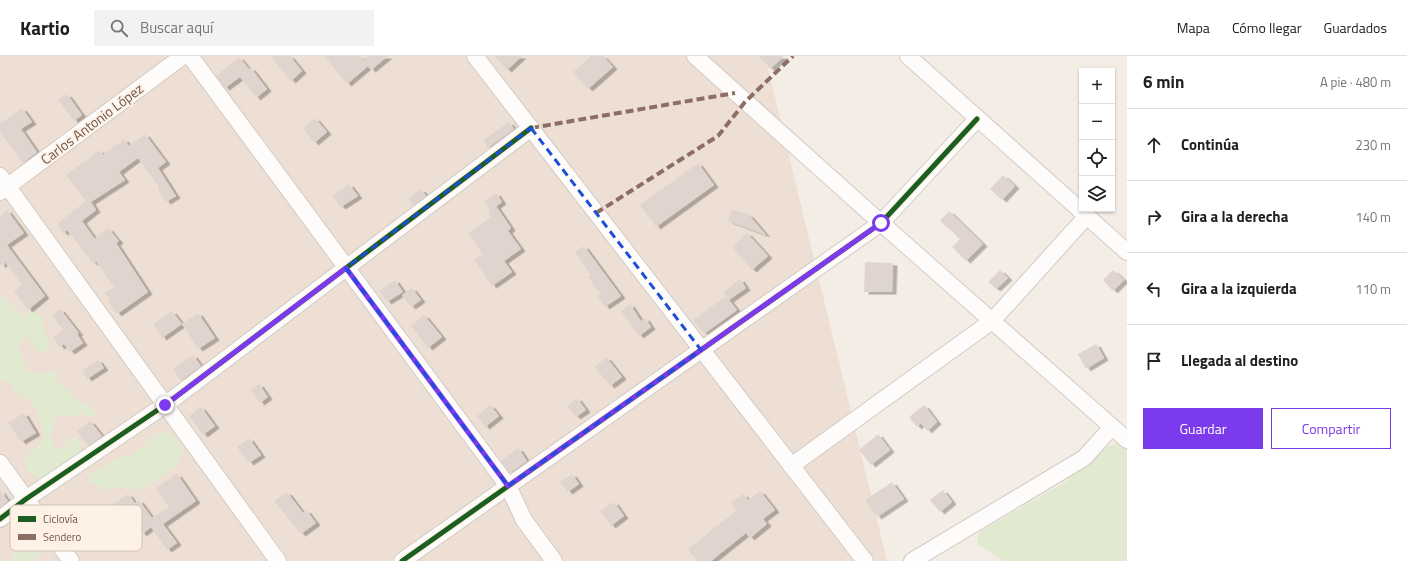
<!DOCTYPE html>
<html lang="es">
<head>
<meta charset="utf-8">
<style>
  :root { --surface:#fff; --page:#f2f2f2; --text:#202124; --muted:#757577; --line:#e0e0e0; --accent:#7c3aed }
  body { margin:0; font-family:"Titillium Web",sans-serif; background:var(--page); color:var(--text) }
  .controls { position:absolute; right:12px; top:12px; display:grid; overflow:hidden; border-radius:0px; box-shadow:0 1px 3px #0004 }
  .controls button { width:36px; height:36px; display:grid; place-items:center; padding:0; border:0; border-bottom:1px solid var(--line); background:var(--surface); color:var(--text); font:20px sans-serif }
  .stop { position:absolute; width:12px; height:12px; margin:-9px; border:3px solid #7c3aed; border-radius:50%; background:#fff }
  .stop.end { background:#7c3aed; border-color:#fff; box-shadow:0 1px 4px #0008 }
  .list { margin:0; padding:0; list-style:none }
  h2 { display:flex; justify-content:space-between; align-items:center; height:52px; margin:0; padding:0 16px; font-size:17px }
  h2 small { font-size:13px; font-weight:400; color:var(--muted) }
  .list li { display:grid; grid-template-columns:26px 1fr auto; gap:12px; align-items:center; box-sizing:border-box; height:72px; padding:0 16px; border-top:1px solid var(--line) }
  .list b { display:block; font-size:15px; white-space:nowrap }
  .list em { font-size:13px; font-style:normal; color:var(--muted) }
  .actions { display:flex; gap:8px; padding:12px 16px }
  .actions a { flex:1; padding:9px 0; border:1px solid var(--accent); border-radius:0px; text-align:center; font-size:14px; color:var(--accent) }
  .actions .main { background:var(--accent); color:#fff }
  .icon { flex:none; width:22px; height:22px; fill:none; stroke:currentColor; stroke-width:2; stroke-linecap:round; stroke-linejoin:round }
  .map { position:relative; flex:none; width:1127px; height:505px; overflow:hidden }
  header { display:flex; align-items:center; gap:24px; box-sizing:border-box; height:56px; padding:0 20px; background:var(--surface); border-bottom:1px solid var(--line) }
  header strong { font-size:19px }
  nav { display:flex; gap:22px; margin-inline-start:auto; font-size:14px }
  .search { width:280px; height:36px; background:var(--page); display:flex; align-items:center; gap:10px; box-sizing:border-box; padding:0 14px; border-radius:0px; color:var(--muted); font-size:15px }
  main { display:flex }
  aside { flex:1; background:var(--surface) }
  .map>svg:first-child { display:block }
  .residential { fill:#eddfd3 }
  .green { fill:#e2e9d1 }
  .building { fill:#e0d5ce; filter:url(#shadow) }
  .lines { fill:none; stroke-linecap:round; stroke-linejoin:round }
  .street-casing { stroke:#d2cac5; stroke-width:18 }
  .street { stroke:#fdfcfb; stroke-width:16 }
  .quiet { stroke:#8d6e63; stroke-width:4; stroke-dasharray:8 4; stroke-linecap:butt }
  .cycleway-casing { stroke:#fef2e6; stroke-width:8 }
  .cycleway { stroke:#1b5e20; stroke-width:5 }
  .route { stroke:#7c3aed; stroke-width:5 }
  .marked { fill:none; stroke:#1d4ed8; stroke-width:3; stroke-dasharray:8 5; stroke-linejoin:round }
  .labels { text-anchor:middle; stroke-width:4; stroke-linejoin:round; paint-order:stroke }
  .street-label { font-size:14px; fill:#6f5349; stroke:#fef2e6 }
  .key { fill:#fef2e6; stroke:#d3c2b7; stroke-width:1 }
  .key-label { font-size:11px; fill:#6f5349 }
</style>
</head>
<body>
<header>
<strong>Kartio</strong>
<div class="search"><svg class="icon" aria-label="search" viewBox="0 0 24 24"><circle cx="10" cy="10" r="6"/><path d="M15 15l6 6"/></svg>Buscar aquí</div>
<nav><a>Mapa</a><a>Cómo llegar</a><a>Guardados</a></nav>
</header>
<main>
<div class="map">
<svg width="1127" height="505" viewBox="0 0 1127 505">
  <defs>
    <filter id="shadow"><feDropShadow dx="4.5" dy="2.5" stdDeviation="0" flood-color="#0004"/></filter>
  </defs>
  <rect width="100%" height="100%" fill="#f4ede6"/>
  <path class="residential" d="M0,0h765l122,505h-887z"/>
  <path class="green" d="M0,239l14,12 2,5 8,5 7,-6c6,2 12,4 14,11l-4,4 9,20 -2,5 -8,1 -14,-15 -8,7 8,25c8,5 16,6 25,1l5,3 3,11 9,5 7,9 19,11 2,5 -5,3 -11,-4c-8,7 -11,3 -21,2 -9,8 -8,22 -5,33l5,2 5,-3 6,-9h5l5,3 2,11 -42,28 -13,-10 -2,-10c4,-9 13,-12 16,-19 4,-8 1,-11 -1,-18 -2,-4 -1,-8 -3,-12 -4,-10 -15,-15 -24,-20l1,-5 -14,-8z
    M165,374l16,14c1,3 2,6 1,9 -1,15 -31,31 -43,38l-10,-5 -21,4 -21,-9 5,-9c17,-5 21,-16 39,-16l24,-21z
    M1117,387l10,3v115h-124l-26,-17 2,-12 86,-50 31,-30z
    M31,484l9,6 3,5c-4,10 -19,10 -31,10v-11l3,-5z"/>
  <path class="building" d="M270,0h20l12,15 -11,10z
    M324,0h36l4,4 5,-4h19l-17,14 -3,-4 -21,18z
    M494,0h28l-15,14z
    M591,0h12l10,11 -25,22 -15,-17z
    M759,0h25l-14,13z
    M239,1l10,12 2,-1 16,21 -11,9 -16,-21 -15,11 -9,-12z
    M67,38l15,21 -8,6 -16,-21z
    M22,52l10,14 -11,7 16,23 -14,11 -23,-30v-9z
    M315,62l12,14 -13,11 -11,-15z
    M509,66l5,7 -26,19 -5,-8z
    M145,78l21,28 -8,6 18,28 -10,6 -8,-13 1,-2 -21,-29 -19,14 6,8 -34,22 5,8 -14,11 13,18 13,-11 11,13 -3,2 32,49 -31,22 -9,-13 2,-1 -5,-7 9,-6 -18,-26 -3,2 -26,-33 -4,3 -6,-9 29,-23 -20,-26 33,-25 4,5 21,-16 5,7z
    M698,107l16,22 -58,42 -16,-22z
    M1003,119l12,11 -13,14 -12,-11z
    M349,128l9,12 -17,11 -9,-11z
    M421,133l5,7 -13,10 -5,-8z
    M496,137l6,9 -10,7 4,-3 15,22 -3,3 13,18 -17,12 8,11 -20,14 -18,-26 9,-6 -15,-21 23,-16 -3,-5 2,-2 -6,-9z
    M732,153l17,6 17,20 -38,-14z
    M7,154l17,23 -17,12 38,51 -17,14 -14,-19 8,-6 -17,-23 -5,4v-50z
    M949,155l34,33 -17,17 -14,-14 8,-8 -20,-18z
    M747,177l21,23 -16,14 -20,-23z
    M584,190l37,50 -16,11 -8,-12 3,-1 -12,-17 3,-2 -16,-23z
    M865,206l28,1 -1,29h-28z
    M1000,214l8,8 -12,11 -8,-7z
    M1113,214l11,10 -11,11 -10,-11z
    M740,223l6,9 -17,12 -6,-8z
    M395,224l8,12 -16,10 -8,-11z
    M412,232l9,12 -10,7 -9,-12z
    M726,240l11,14 -33,24 -11,-14z
    M630,248l11,17 4,-3 6,9 -12,9 -18,-25z
    M60,253l19,24 -2,1 6,9 -13,9 -6,-8 -4,3 -7,-9 10,-8 -11,-15z
    M172,255l10,13 -20,14 -9,-14z
    M198,257l17,25 -17,11 -16,-25z
    M424,259l18,22 -14,11 -17,-22z
    M1096,288l8,14 -18,11 -8,-15z
    M193,299l8,11 -20,15 -8,-12z
    M606,301l16,20 -12,9 -15,-19z
    M98,304l6,8 -17,11 -5,-9z
    M259,328l9,13 -8,6 -9,-13z
    M577,342l9,12 -10,7 -9,-11z
    M490,349l9,11 -14,11 -8,-11z
    M924,349l13,17 -10,9 -6,-8 -4,4 -8,-10z
    M201,351l14,19 -12,9 -14,-19z
    M24,357l12,20 -15,9 -13,-19z
    M90,365l12,15 -14,10 -11,-15z
    M878,378l12,16 -19,15 -12,-15z
    M249,382l12,17 -12,8 -12,-16z
    M518,392l9,13 -17,12 -9,-12z
    M177,418l19,27 -33,23 14,19 -10,7 -16,-23 -9,7 -11,-17 -3,2 -5,-8 -35,24 -6,-9 25,-20 1,2 20,-14 7,9 4,-3 13,18 17,-11 -13,-19z
    M572,418l7,10 -11,8 -8,-10z
    M892,426l12,17 -27,18 -12,-17z
    M0,434l8,11 -8,6z
    M943,434l9,12 -12,10 -10,-12z
    M760,435l15,19 -12,9 4,5 -17,14 -4,-5 -35,28h-14l-9,-12 49,-39 -6,-7 12,-9 5,6z
    M287,436l16,21 3,-3 10,13 -15,11 -27,-33z
    M614,446l10,14 -13,10 -11,-15z"/>
  <g class="lines">
    <defs>
      <path id="street" d="M190,0l318,430 16,34 30,41
        M475,0l390,505
        M695,0l186,167 246,217
        M908,0l219,196
        M0,120l278,385
        M0,136l183,-136
        M0,407l71,98
        M791,410l201,-145 95,-105
        M0,463l26,-20 139,-94 366,-277
        M402,505l479,-338 96,-104
        M912,505l172,-103 28,-31"/>
    </defs>
    <use href="#street" class="street-casing"/>
    <use href="#street" class="street"/>
    <path class="quiet" d="M531,72l204,-35
      M596,157l122,-77 27,-34 48,-46"/>
    <defs>
      <path id="cycleway" d="M0,463l26,-20 139,-94 366,-277
        M402,505l479,-338 96,-104"/>
    </defs>
    <use href="#cycleway" class="cycleway-casing"/>
    <use href="#cycleway" class="cycleway"/>
  </g>
  <g class="lines">
    <path class="route" d="M165,349l181,-137 162,218 373,-263"/>
  </g>
  <path class="marked" d="M531,72l170,222 -193,136 -162,-218z"/>
  <g class="labels">
    <g class="street-label">
      <text transform="translate(92 68) rotate(-37)" y="5">Carlos Antonio López</text>
    </g>
  </g>
  <rect x="10" y="449" width="132" height="46" rx="6" class="key"/>
  <rect x="18" y="460" width="18" height="6" fill="#1b5e20"/>
  <rect x="18" y="478" width="18" height="6" fill="#8d6e63"/>
  <g class="key-label">
    <text x="43" y="467">Ciclovía</text>
    <text x="43" y="485">Sendero</text>
  </g>
</svg>
<div class="controls">
<button>+</button>
<button>−</button>
<button><svg class="icon" aria-label="locate" viewBox="0 0 24 24"><circle cx="12" cy="12" r="6"/><path d="M12 2v4M12 18v4M2 12h4M18 12h4"/></svg></button>
<button><svg class="icon" aria-label="layers" viewBox="0 0 24 24"><path d="M12 4l9 5-9 5-9-5zM3 14l9 5 9-5"/></svg></button>
</div>
<div class="stop" style="left:881px;top:167px"></div>
<div class="stop end" style="left:165px;top:349px"></div>
</div>
<aside>
<h2>6 min<small>A pie · 480 m</small></h2>
<ul class="list">
<li><svg class="icon" aria-label="ahead" viewBox="0 0 24 24"><path d="M12 20V5M6 11l6-6 6 6"/></svg><div><b>Continúa</b></div><em>230 m</em></li>
<li><svg class="icon" aria-label="right" viewBox="0 0 24 24"><path d="M7 20v-9h11M14 6l5 5-5 5"/></svg><div><b>Gira a la derecha</b></div><em>140 m</em></li>
<li><svg class="icon" aria-label="left" viewBox="0 0 24 24"><path d="M17 20v-9H6M10 6l-5 5 5 5"/></svg><div><b>Gira a la izquierda</b></div><em>110 m</em></li>
<li><svg class="icon" aria-label="arrive" viewBox="0 0 24 24"><path d="M6 21V4h12l-3 4 3 4H6"/></svg><div><b>Llegada al destino</b></div></li>
</ul>
<div class="actions"><a class="main">Guardar</a><a>Compartir</a></div>
</aside>
</main>
</body>
</html>
